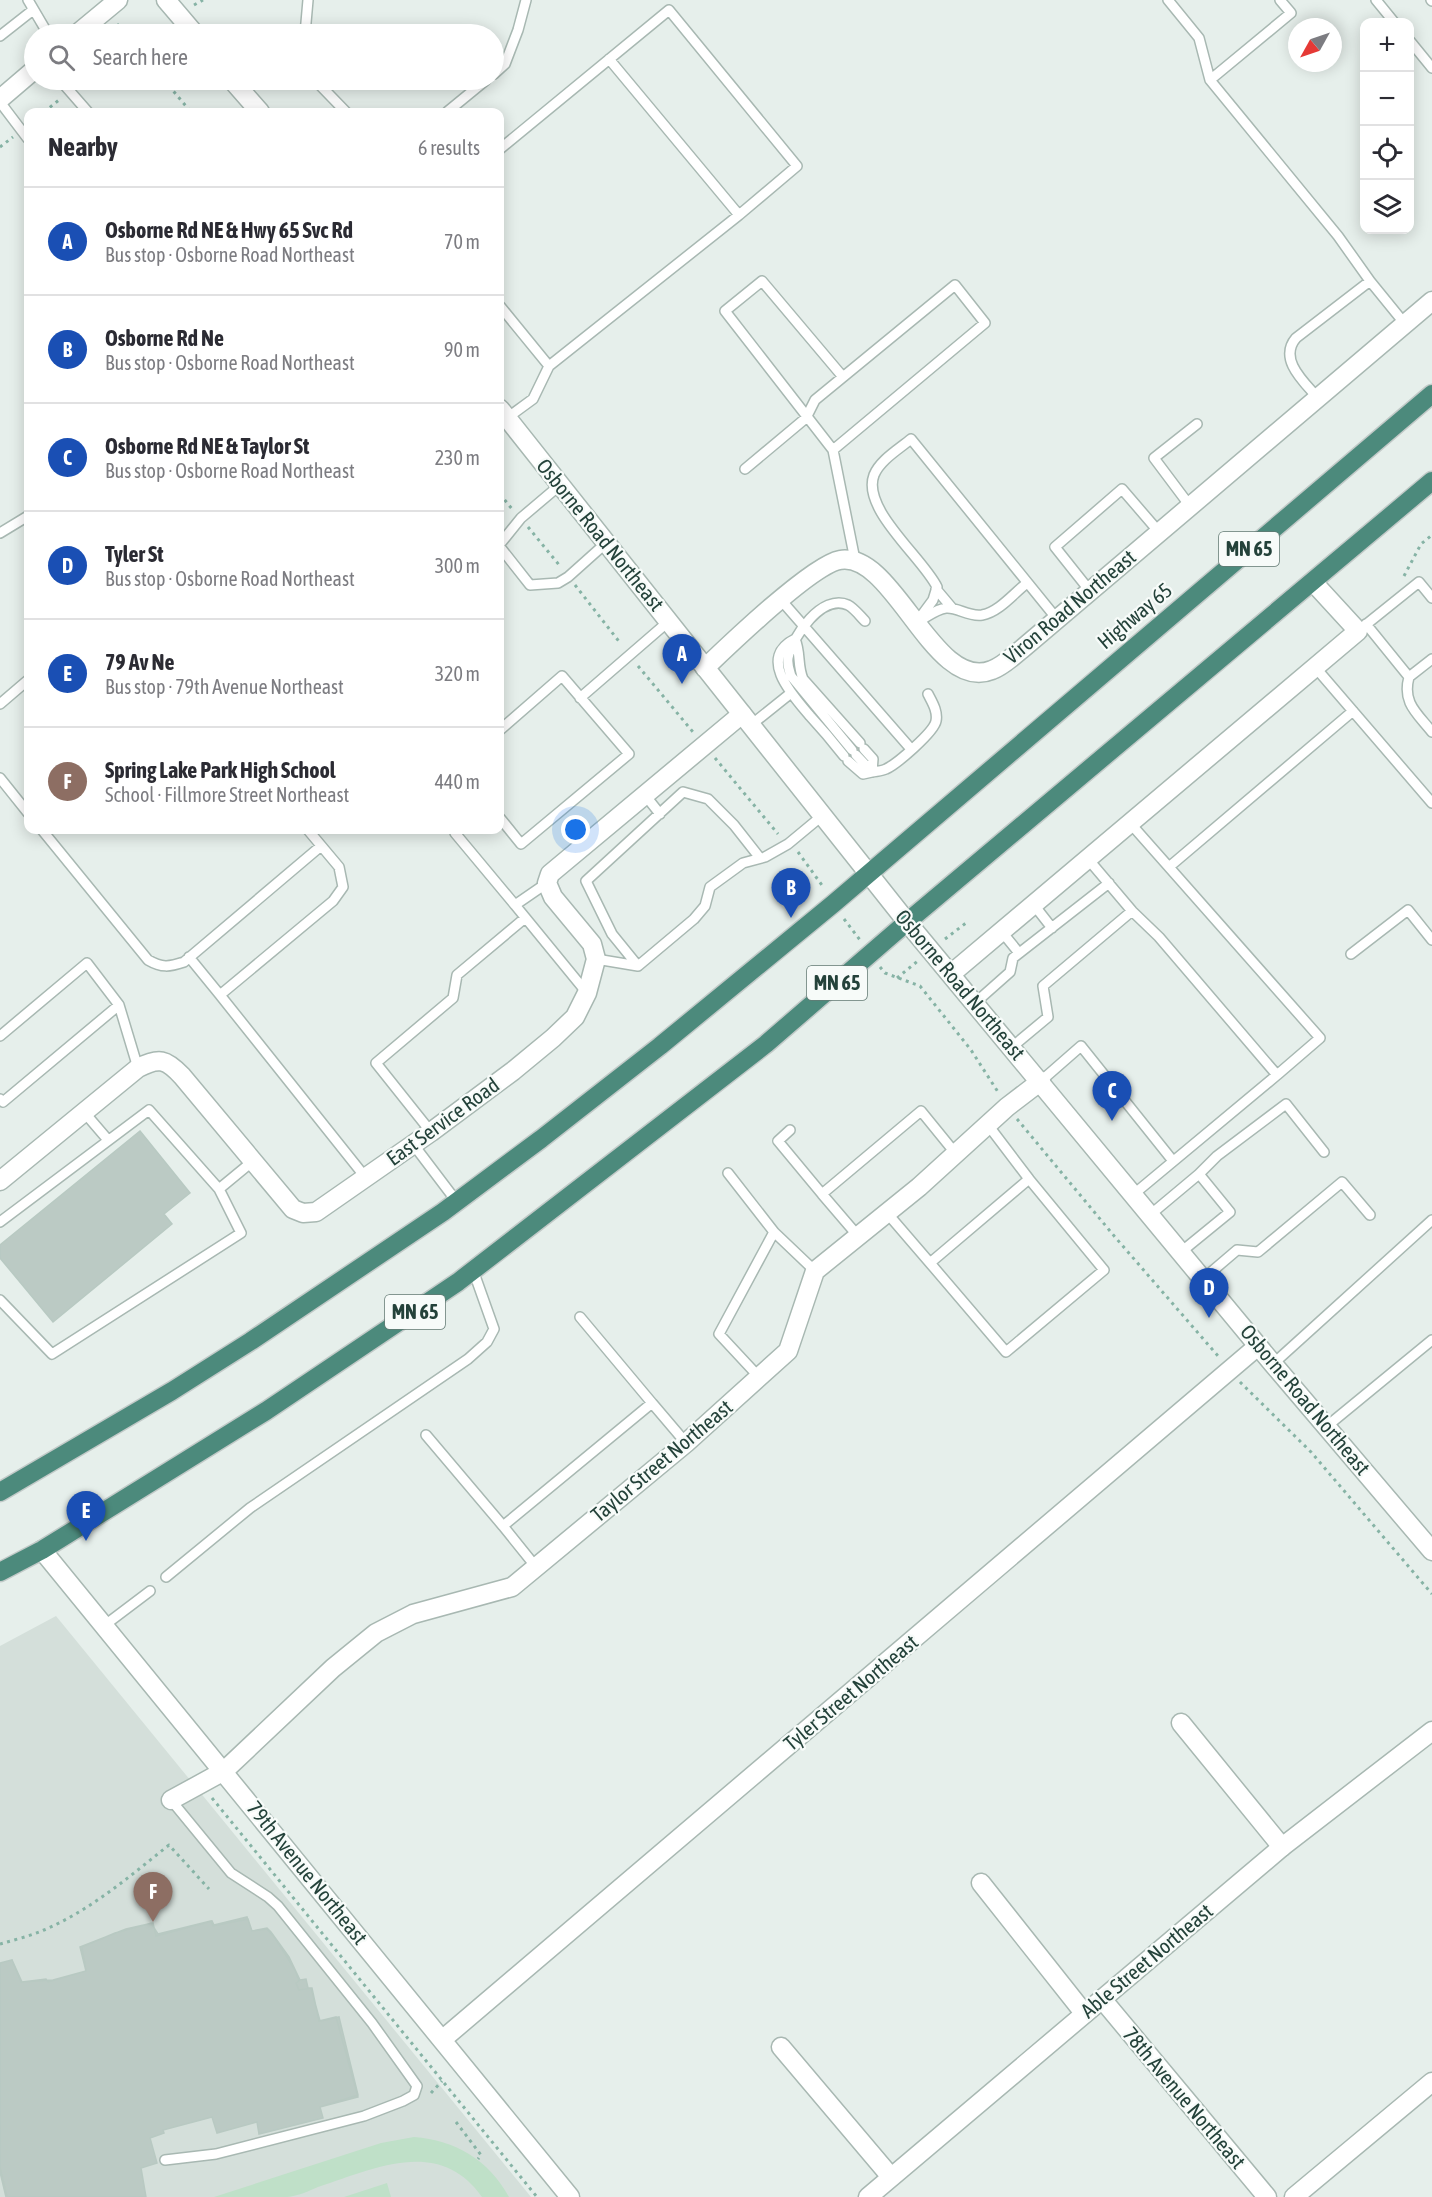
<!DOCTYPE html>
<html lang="en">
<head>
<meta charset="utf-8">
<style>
  :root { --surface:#fff; --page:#f7f7f7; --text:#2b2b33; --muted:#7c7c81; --line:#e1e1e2; --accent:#855347 }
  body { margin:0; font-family:"Asap Condensed",sans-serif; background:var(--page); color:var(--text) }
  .controls { position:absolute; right:18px; top:18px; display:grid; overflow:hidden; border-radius:12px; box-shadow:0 3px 15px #0003 }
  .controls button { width:54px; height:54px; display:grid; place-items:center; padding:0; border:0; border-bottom:2px solid var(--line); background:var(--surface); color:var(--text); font:30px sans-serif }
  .compass { position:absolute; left:1288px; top:18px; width:54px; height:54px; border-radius:50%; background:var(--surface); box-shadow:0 3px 15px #0003; rotate:230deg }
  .you { position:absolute; left:576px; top:830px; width:21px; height:21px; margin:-15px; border:4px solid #fff; border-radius:50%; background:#1a73e8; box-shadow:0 0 0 9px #1a73e833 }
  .badge { display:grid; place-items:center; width:39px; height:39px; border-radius:50%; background:var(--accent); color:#fff; font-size:20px; font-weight:700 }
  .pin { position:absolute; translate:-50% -50px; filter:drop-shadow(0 2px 3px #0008) }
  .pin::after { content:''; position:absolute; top:32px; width:21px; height:18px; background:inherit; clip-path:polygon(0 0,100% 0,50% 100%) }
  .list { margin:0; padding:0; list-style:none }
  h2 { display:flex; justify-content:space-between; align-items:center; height:78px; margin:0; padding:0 24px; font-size:26px }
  h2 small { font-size:20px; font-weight:400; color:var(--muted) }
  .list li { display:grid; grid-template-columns:39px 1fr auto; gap:18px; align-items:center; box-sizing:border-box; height:108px; padding:0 24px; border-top:2px solid var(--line) }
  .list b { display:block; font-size:22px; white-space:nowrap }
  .list p { margin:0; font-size:20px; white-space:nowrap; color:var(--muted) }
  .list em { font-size:20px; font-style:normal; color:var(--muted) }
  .icon { flex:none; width:33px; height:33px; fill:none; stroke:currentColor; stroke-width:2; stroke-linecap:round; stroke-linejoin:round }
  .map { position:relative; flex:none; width:1432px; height:2197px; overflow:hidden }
  .search { position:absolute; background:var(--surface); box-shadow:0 3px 15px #0003; left:24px; top:24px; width:480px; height:66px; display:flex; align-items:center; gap:15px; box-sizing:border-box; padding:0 21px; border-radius:33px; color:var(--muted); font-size:22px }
  .panel { position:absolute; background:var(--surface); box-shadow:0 3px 15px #0003; left:24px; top:108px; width:480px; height:726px; border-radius:12px }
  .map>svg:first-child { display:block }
  .built { fill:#d4dfda }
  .pitch { fill:#bfe0c8 }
  .building { fill:#bbcac4; stroke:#b8c9c2; stroke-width:1.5 }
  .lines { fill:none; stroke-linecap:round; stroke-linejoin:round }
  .service-casing { stroke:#a8b8b2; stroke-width:12 }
  .minor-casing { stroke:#a8b8b2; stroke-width:21 }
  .tertiary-casing { stroke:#a8b8b2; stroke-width:21 }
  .trunk-casing { stroke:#c2cac8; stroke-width:21 }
  .path { stroke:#86b3a5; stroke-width:3; stroke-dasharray:3 4.5; stroke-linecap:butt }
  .service { stroke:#fff; stroke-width:9 }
  .minor { stroke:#fff; stroke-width:18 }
  .tertiary { stroke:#fff; stroke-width:18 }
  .trunk { stroke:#4c8a7c; stroke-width:18 }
  .labels { text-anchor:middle; stroke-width:4.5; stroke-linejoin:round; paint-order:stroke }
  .shield { fill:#f7fbf9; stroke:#637a73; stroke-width:1.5 }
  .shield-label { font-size:20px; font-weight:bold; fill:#24423a }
  .street-label { font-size:21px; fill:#24423a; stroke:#f7fbf9 }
</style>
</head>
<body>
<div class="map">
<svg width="1432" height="2197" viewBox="0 0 1432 2197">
  <rect width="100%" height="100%" fill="#e6efeb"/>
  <path class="built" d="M56,1616l475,581h-531v-551z"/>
  <path class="pitch" d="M414,2137c41,3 75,23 95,60h-27c-43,-61 -108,-28 -164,-10 -9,4 -20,9 -31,10 -23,0 -49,0 -73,0l167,-54z
    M387,2183l4,14h-47z"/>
  <path class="building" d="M140,1131l50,62 -26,21 8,10 -119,98 -53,-64v-13z
    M247,1917l5,14 15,-3 4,4 18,25 11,23 6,-1 2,9h3l9,33 19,-4 19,78 -38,12 3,11 -64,16 -2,-12 -40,11 -5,-16 -49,13 1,3 -14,5 7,25 -16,5 5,29h-139l-7,-30v-204l12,-3 10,22 24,-3 2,3 38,-11 -6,-24 46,-18 27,-6 3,13 56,-15 2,4z
    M248,1919l4,12 15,-2 8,9 20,32 4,11 -3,2 3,7 13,-2 7,33 17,-4 22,80 -38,10 3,11 -64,16 -2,-12 -40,11 -5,-16 -49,13 1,3 -14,5 7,25 -16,5 5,29h-140l-6,-25v-209l12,-3 9,22 32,-2 33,-9 -4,-24 33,-14 36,-10 7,11 53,-13 2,5z"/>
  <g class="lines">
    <defs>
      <path id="service" d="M28,0l20,34
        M1168,0l31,38 11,42 128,156 32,45
        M1376,0l18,22
        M1431,0l1,1
        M305,34l3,-34
        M0,36l33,-26
        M1410,41l22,27
        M609,59l130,156
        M494,74l11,-10 13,-34 8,-30
        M60,80l28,32
        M315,80l31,32
        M1210,80l81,-67 -11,-13
        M0,102l28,37
        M447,112l39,-32
        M500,149l169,-139 128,156 -58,49 -190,151 -16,33 -26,19
        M500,306l49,60
        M843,377l-81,-96 -37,30 108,139 22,110
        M1317,397c-13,-15 -39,-38 -21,-59l74,-57 35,43
        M745,469l61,-51 9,-18 140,-115 30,38 -152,127
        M1190,506l-36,-48 43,-34
        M0,533l28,-17
        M500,544l21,-26 39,-33
        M500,547l30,38 28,-2 10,-6 38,-34
        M936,589l16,19
        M1090,591l-35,-44 67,-58 37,43
        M781,600l130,149
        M921,620c7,-4 16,-11 25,-12 12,-1 22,9 36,7 17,-3 32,-22 45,-32
        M916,623l17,-23 4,-13c-14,-29 -76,-78 -63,-112 6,-15 25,-26 37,-36l146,180
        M1366,624l43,53 23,-18
        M1358,631l61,-49 13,16
        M795,639c-38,19 -2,57 15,77 12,13 23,26 34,40
        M795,639c6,14 2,26 8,40l57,64
        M1315,667l117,136
        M1409,677c-7,26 8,36 23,55
        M580,698l89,-77
        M0,704l28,-24
        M751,725l40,-32
        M500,730l62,-54 67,78 -108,90 -21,-26
        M852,750l-61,-74c-2,-6 -4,-11 -3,-18 4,-21 34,-65 60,-53 6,3 12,11 17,16
        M856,755l16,17c5,-1 10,-1 14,-3 11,-5 48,-37 50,-48 2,-10 -4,-19 -8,-27
        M848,761l15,13 9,-2 1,-13 -9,-10
        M0,778l28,35
        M645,795l15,19
        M1130,823l190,215 -43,37
        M42,830l106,130c14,8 21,7 36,2l137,-116
        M308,830l31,37 4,20 -10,14 -113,94 146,183
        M455,833l60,72
        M1088,859l44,52 27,26 118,138 -143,119
        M1169,867l184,-156
        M547,883l-32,22 72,88
        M1034,905l18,23
        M1002,932l17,21
        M1351,954l57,-44 24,30
        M189,957l31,38
        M596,959l42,7 56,-47 11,-13 5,-19 33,-24 22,-6 23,-13 35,-29
        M638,966l-26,-32 -26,-53 97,-89 25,7 26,26 26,33
        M975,1003l35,-31 3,-14 96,-75
        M0,1036l87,-73 32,42 19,63
        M1012,1047l36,-30 -5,-31 89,-75
        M1041,1081l40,-35 92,115
        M0,1099l3,3 116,-97
        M84,1112l24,28
        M790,1130l-12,11 44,53
        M431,1132l-55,-69 77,-65 4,-23 68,-57
        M413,1144l44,58
        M728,1173l46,59
        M1199,1174l18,-18 69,-52 38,48
        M219,1189l34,-28
        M887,1213l43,50 99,-84 -41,-54
        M1150,1215l49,-41 31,38 -49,40
        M0,1222l149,-112 70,79 22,44 -189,121 -52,-54
        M858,1236l-36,-42 99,-83 35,43
        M930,1263l76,89 98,-82 -75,-91
        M1203,1279l34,-29 21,2 84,-70 28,33
        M580,1317l72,86
        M1273,1364l159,-144
        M759,1377l-40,-43 55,-102 41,39
        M1326,1427l106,-87
        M426,1435l77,91
        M536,1567l-33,-41 149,-123 34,40
        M166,1577l84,-69 218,-149 19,-17 7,-13 -21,-59
        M105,1625l45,-34
        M165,2160l51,-6 148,-38 39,-15 11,-6 3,-9 -45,-63 -94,-117 -10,-9 -37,-24 -60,-73"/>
      <path id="minor" d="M705,668c24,-23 107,-103 135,-108 54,-9 94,134 152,110 11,-4 21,-14 30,-21l410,-348
        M951,974l407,-343 -45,-49
        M0,1181l138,-113c21,-11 28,-9 44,8l111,133 10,4 13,-1 115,-80 82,-61 40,-33 22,-21 12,-24 9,-34 -4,-15 -39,-47 -6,-14 3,-9 192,-160
        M42,1550l528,647
        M1181,1723l101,124
        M171,1800l53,-29 109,-103 43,-35 37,-19 99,-27 174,-144 102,-92 27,-80 104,-84 88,-80 34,-26
        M981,1883l103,130
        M1102,1999l165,198
        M443,2039l815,-693
        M781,2047l110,130
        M1294,2197l138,-115"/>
      <path id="tertiary" d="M166,0l29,34
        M77,34l41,-34
        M232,80l28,32
        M0,99l34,-29
        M500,409l407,513 366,442 159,187
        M868,2197l414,-350 150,-116"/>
      <path id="trunk" d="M0,1492l172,-101 79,-50 192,-129 98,-73 119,-93 173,-142 599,-510
        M0,1572l42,-22 224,-139 192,-129 308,-238 141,-122 525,-441"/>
    </defs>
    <use href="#service" class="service-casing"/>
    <use href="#minor" class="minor-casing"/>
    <use href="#tertiary" class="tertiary-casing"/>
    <use href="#trunk" class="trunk-casing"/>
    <path class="path" d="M194,5l9,-5
      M117,24l8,10
      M155,34l10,-7
      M164,80l27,32
      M44,112l15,-12
      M0,147l13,-10
      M500,494l12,15
      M528,527l32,39
      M1404,576l17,-32 11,-9
      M575,585l46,59
      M638,666l55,66
      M715,758l63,76
      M798,852l26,36
      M844,919l16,21
      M945,939l21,-16
      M880,967l5,6 35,13 51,64 27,42
      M897,978l22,-18
      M1017,1119l98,118 103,119
      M1240,1382l71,70 121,142
      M212,1798l325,399
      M0,1944c14,-4 30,-8 44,-14 47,-20 86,-54 125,-85l40,44
      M431,2093l11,-12
      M456,2122l25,33 -3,4"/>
    <use href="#service" class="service"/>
    <use href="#minor" class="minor"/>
    <use href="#tertiary" class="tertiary"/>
    <use href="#trunk" class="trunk"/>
  </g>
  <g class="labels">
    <g class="shield">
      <rect x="1219" y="532" width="60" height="34" rx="4.5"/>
      <rect x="807" y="966" width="60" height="34" rx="4.5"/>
      <rect x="385" y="1295" width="60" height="34" rx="4.5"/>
    </g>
    <g class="shield-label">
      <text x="1249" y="556">MN 65</text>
      <text x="837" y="990">MN 65</text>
      <text x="415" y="1319">MN 65</text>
    </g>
    <g class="street-label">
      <text transform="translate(600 535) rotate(51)" y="7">Osborne Road Northeast</text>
      <text transform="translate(1070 607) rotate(-40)" y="7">Viron Road Northeast</text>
      <text transform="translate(1135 616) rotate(-40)" y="7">Highway 65</text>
      <text transform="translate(960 985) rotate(50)" y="7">Osborne Road Northeast</text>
      <text transform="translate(443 1122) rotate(-36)" y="7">East Service Road</text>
      <text transform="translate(1305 1400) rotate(50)" y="7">Osborne Road Northeast</text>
      <text transform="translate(662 1461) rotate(-40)" y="7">Taylor Street Northeast</text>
      <text transform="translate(851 1693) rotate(-40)" y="7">Tyler Street Northeast</text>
      <text transform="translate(307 1873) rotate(51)" y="7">79th Avenue Northeast</text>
      <text transform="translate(1147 1961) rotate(-40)" y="7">Able Street Northeast</text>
      <text transform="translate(1184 2098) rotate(50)" y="7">78th Avenue Northeast</text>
    </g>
  </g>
</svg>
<div class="controls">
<button>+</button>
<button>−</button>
<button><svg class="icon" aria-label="locate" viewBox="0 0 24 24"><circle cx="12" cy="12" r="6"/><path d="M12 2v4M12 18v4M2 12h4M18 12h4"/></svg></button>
<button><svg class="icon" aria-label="layers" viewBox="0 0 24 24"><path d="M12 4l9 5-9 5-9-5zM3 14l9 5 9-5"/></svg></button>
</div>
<svg class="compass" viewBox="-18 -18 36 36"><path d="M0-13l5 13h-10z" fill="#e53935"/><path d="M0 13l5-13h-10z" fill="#7c7c81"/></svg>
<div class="you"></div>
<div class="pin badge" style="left:682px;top:684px;background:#1a4fb4">A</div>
<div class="pin badge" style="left:791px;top:918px;background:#1a4fb4">B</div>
<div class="pin badge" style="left:1112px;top:1121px;background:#1a4fb4">C</div>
<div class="pin badge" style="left:1209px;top:1318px;background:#1a4fb4">D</div>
<div class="pin badge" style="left:86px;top:1541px;background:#1a4fb4">E</div>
<div class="pin badge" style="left:153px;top:1922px;background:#8d6e63">F</div>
<div class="search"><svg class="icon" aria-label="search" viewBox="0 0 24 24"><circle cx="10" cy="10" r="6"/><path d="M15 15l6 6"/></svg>Search here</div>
<section class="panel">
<h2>Nearby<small>6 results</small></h2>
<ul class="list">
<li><span class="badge" style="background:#1a4fb4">A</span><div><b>Osborne Rd NE &amp; Hwy 65 Svc Rd</b><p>Bus stop · Osborne Road Northeast</p></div><em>70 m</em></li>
<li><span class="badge" style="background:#1a4fb4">B</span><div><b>Osborne Rd Ne</b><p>Bus stop · Osborne Road Northeast</p></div><em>90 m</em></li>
<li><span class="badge" style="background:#1a4fb4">C</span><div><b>Osborne Rd NE &amp; Taylor St</b><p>Bus stop · Osborne Road Northeast</p></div><em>230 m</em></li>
<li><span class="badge" style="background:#1a4fb4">D</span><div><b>Tyler St</b><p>Bus stop · Osborne Road Northeast</p></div><em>300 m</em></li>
<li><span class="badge" style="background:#1a4fb4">E</span><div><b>79 Av Ne</b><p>Bus stop · 79th Avenue Northeast</p></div><em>320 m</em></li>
<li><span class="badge" style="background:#8d6e63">F</span><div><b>Spring Lake Park High School</b><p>School · Fillmore Street Northeast</p></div><em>440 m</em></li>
</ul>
</section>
</div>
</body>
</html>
